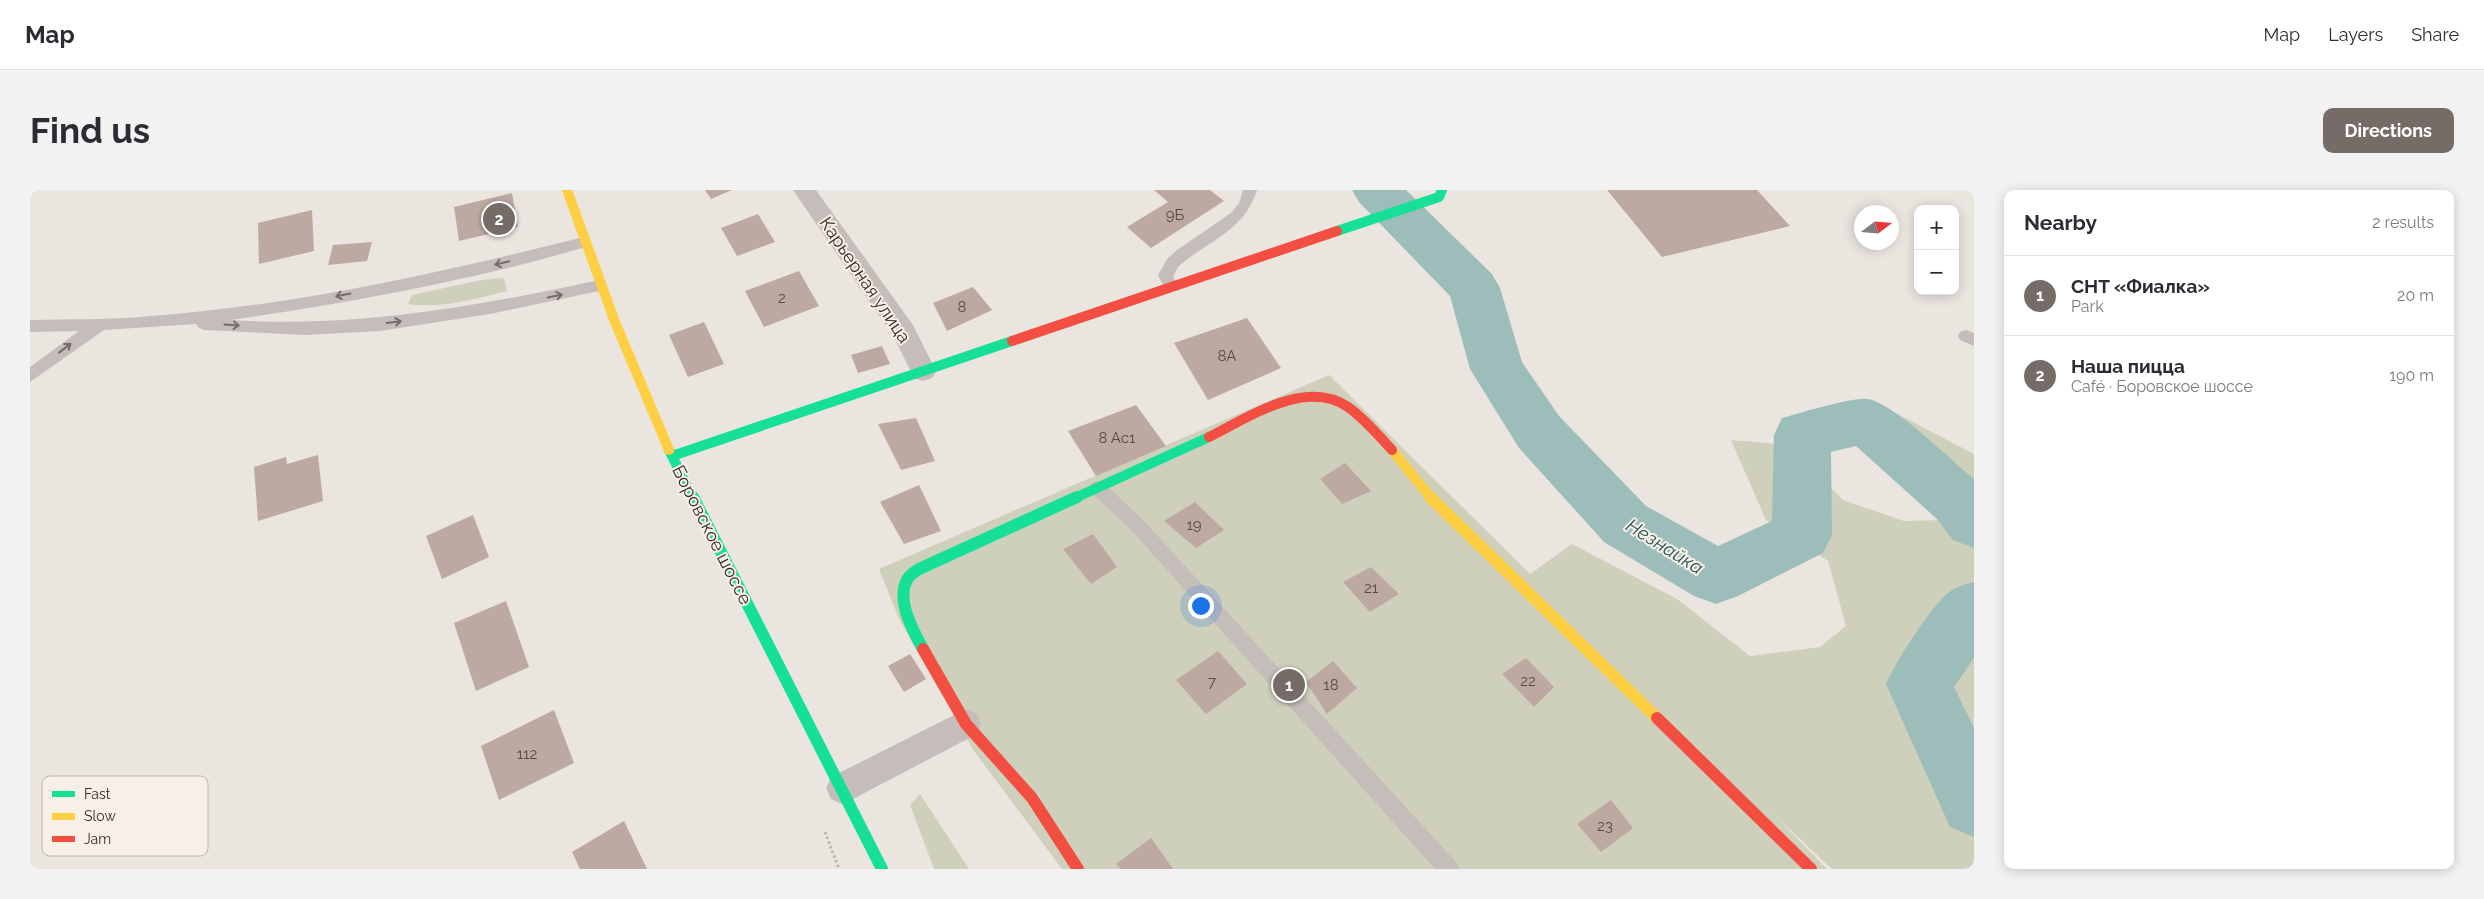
<!DOCTYPE html>
<html lang="en">
<head>
<meta charset="utf-8">
<style>
  :root { --surface:#fff; --page:#f2f2f3; --text:#2b2b33; --muted:#7c7c81; --line:#e1e1e2; --accent:#756c68 }
  body { margin:0; font-family:Raleway,sans-serif; background:var(--page); color:var(--text) }
  .controls { position:absolute; right:15px; top:15px; display:grid; overflow:hidden; border-radius:10px; box-shadow:0 2px 12px #0003 }
  .controls button { width:45px; height:45px; display:grid; place-items:center; padding:0; border:0; border-bottom:1px solid var(--line); background:var(--surface); color:var(--text); font:25px sans-serif }
  .compass { position:absolute; left:1824px; top:15px; width:45px; height:45px; border-radius:50%; background:var(--surface); box-shadow:0 2px 12px #0003; rotate:74deg }
  .you { position:absolute; left:1170px; top:415px; width:18px; height:18px; margin:-12px; border:4px solid #fff; border-radius:50%; background:#1a73e8; box-shadow:0 0 0 8px #1a73e833 }
  .badge { display:grid; place-items:center; width:32px; height:32px; border-radius:50%; background:var(--accent); color:#fff; font-size:16px; font-weight:700 }
  .pin { position:absolute; translate:-50% -50%; border:2px solid #fff; box-shadow:0 1px 5px #0006 }
  .list { margin:0; padding:0; list-style:none }
  h2 { display:flex; justify-content:space-between; align-items:center; height:65px; margin:0; padding:0 20px; font-size:21px }
  h2 small { font-size:16px; font-weight:400; color:var(--muted) }
  .list li { display:grid; grid-template-columns:32px 1fr auto; gap:15px; align-items:center; box-sizing:border-box; height:80px; padding:0 20px; border-top:1px solid var(--line) }
  .list b { display:block; font-size:19px; white-space:nowrap }
  .list p { margin:0; font-size:16px; white-space:nowrap; color:var(--muted) }
  .list em { font-size:16px; font-style:normal; color:var(--muted) }
  .map { position:relative; flex:none; width:1944px; height:679px; overflow:hidden; border-radius:10px }
  header { display:flex; align-items:center; gap:30px; box-sizing:border-box; height:70px; padding:0 25px; background:var(--surface); border-bottom:1px solid var(--line) }
  header strong { font-size:24px }
  nav { display:flex; gap:28px; margin-inline-start:auto; font-size:18px }
  .intro { display:flex; align-items:center; justify-content:space-between; box-sizing:border-box; height:120px; padding:0 30px }
  h1 { margin:0; font-size:35px }
  .button { padding:12px 22px; border-radius:10px; background:var(--accent); color:#fff; font-size:18px; font-weight:700 }
  main { display:flex; gap:30px; padding:0 30px }
  aside { flex:1; background:var(--surface); border-radius:10px; box-shadow:0 2px 12px #0003 }
  .map>svg:first-child { display:block }
  .green { fill:#ced0bb }
  .lines { fill:none; stroke-linecap:round; stroke-linejoin:round }
  .river { fill:#9dbdba; fill-rule:evenodd }
  .building { fill:#bea8a2 }
  .path { stroke:#bdb6b2; stroke-width:3; stroke-dasharray:2.5 2.5; stroke-linecap:butt }
  .lane { fill:#c5bdb9; fill-rule:evenodd }
  .street { fill:#c5bdb9; fill-rule:evenodd }
  .fast-far1 { stroke:#16e098; stroke-width:10 }
  .fast { stroke:#16e098; stroke-width:12 }
  .slow-far1 { stroke:#ffcf43; stroke-width:10 }
  .slow { stroke:#ffcf43; stroke-width:12 }
  .jam-far1 { stroke:#f24e42; stroke-width:10 }
  .jam { stroke:#f24e42; stroke-width:12 }
  .oneway { stroke:#766d69 }
  .labels { text-anchor:middle; stroke-width:4; stroke-linejoin:round; paint-order:stroke }
  .number-label { font-size:15px; fill:#574a46 }
  .street-label { font-size:18px; fill:#352b28; stroke:#f8efe7 }
  .water-label { font-size:19px; font-style:italic; fill:#1f5453; stroke:#f8efe7 }
  .key { fill:#f8efe7; stroke:#beb4ae; stroke-width:1 }
  .key-label { font-size:14px; fill:#352b28 }
</style>
</head>
<body>
<header>
<strong>Map</strong>
<nav><a>Map</a><a>Layers</a><a>Share</a></nav>
</header>
<div class="intro"><h1>Find us</h1><a class="button">Directions</a></div>
<main>
<div class="map">
<svg width="1944" height="679" viewBox="0 0 1944 679">
  <rect width="100%" height="100%" fill="#ebe5e0"/>
  <path class="green" d="M474,88l3,13c-32,8 -66,18 -99,13l4,-9 69,-15z
    M1299,185l201,199 42,-30 105,55 73,57 70,-9 26,-21 -18,-65 -62,-41 -35,-80 59,5 53,55 61,21 39,-1 -31,-77 -43,-44 105,55v415h-142l-59,-55 54,55h-765l-88,-118 -75,-132 -20,-50z
    M890,604l49,75h-35l-24,-64z"/>
  <g class="lines">
    <path class="river" d="M1322,0h54l86,84 8,14 22,74 37,54 87,90 72,40 54,-25 2,-86 8,-17c14,-4 73,-22 86,-19 25,4 83,61 106,80v69l-21,-8 -16,-21 -81,-73 -25,6 1,83 -9,18 -85,43 -22,8 -22,-8 -90,-54 -85,-94 -49,-79 -20,-73 -91,-94z
      M1944,392v76l-20,29 20,41v109l-24,-10 -64,-143c10,-22 47,-82 66,-94 6,-4 15,-6 22,-8z"/>
  </g>
  <path class="building" d="M675,0h27l-21,9z
    M1124,0h56l14,11 -73,47 -24,-21 41,-25z
    M1577,0h150l33,36 -128,31z
    M482,3l6,34 -59,14 -5,-34z
    M282,20l2,41 -55,13 -1,-41z
    M728,24l17,28 -38,14 -16,-28z
    M342,52l-5,19 -39,4 5,-20z
    M769,81l20,35 -55,21 -19,-36z
    M943,97l19,23 -45,21 -14,-28z
    M1217,128l34,50 -73,32 -34,-57z
    M674,132l20,42 -36,13 -19,-42z
    M852,156l8,18 -32,9 -7,-18z
    M1106,215l30,41 -70,30 -28,-45z
    M886,228l19,43 -34,9 -23,-46z
    M288,265l5,46 -65,20 -4,-54 32,-10 1,7z
    M1315,273l26,28 -29,13 -22,-25z
    M889,295l22,46 -37,13 -24,-42z
    M1165,312l29,28 -28,18 -32,-27z
    M443,325l16,42 -47,22 -16,-43z
    M1063,344l24,33 -26,17 -28,-35z
    M1341,377l28,27 -29,18 -27,-30z
    M476,411l23,66 -53,24 -22,-68z
    M1188,461l29,33 -41,30 -30,-34z
    M880,464l16,25 -22,13 -16,-26z
    M1496,468l28,29 -20,20 -32,-33z
    M1303,471l24,27 -30,26 -21,-32z
    M524,520l20,53 -75,37 -18,-54z
    M1581,610l22,28 -32,24 -24,-28z
    M594,631l23,48h-67l-8,-17z
    M1121,648l22,31h-52l-5,-5z"/>
  <g class="lines">
    <path class="path" d="M795,642l14,37"/>
    <path class="lane" d="M1213,0h14c-13,42 -49,50 -79,77l-5,10 6,10 -3,4h-10l-8,-16 9,-16 10,-9 54,-37 8,-10z
      M554,47l5,1 2,4 -2,4c-114,34 -241,57 -359,74 130,8 243,-13 369,-40l5,2 3,4 -3,4 -114,24 -110,17 -74,4 -102,-5 -5,-2 -3,-4 -92,6 -74,52v-15l49,-36 -49,1v-12c41,-1 81,0 121,-4 147,-11 291,-44 433,-79z
      M1936,140l8,3v13l-14,-6 -2,-4 2,-4z
      M1068,291l6,2 40,38 312,341 3,7h-24l-303,-338 -40,-38 -3,-5 3,-5z"/>
    <path class="street" d="M763,0h23l97,135 23,46 -4,7 -9,3 -9,-3 -20,-41z
      M936,519l11,5 4,10 -4,10 -124,65 -11,5 -11,-5 -5,-11 5,-11z"/>
    <path class="fast-far1" d="M1307,41l102,-34 3,-7
      M639,260l24,48
      M642,266l340,-115
      M1045,308l134,-61"/>
    <path class="fast" d="M663,307l189,372
      M893,459c-10,-18 -27,-49 -16,-69 2,-5 8,-8 12,-11l158,-72"/>
    <path class="slow-far1" d="M537,0l48,132 54,128
      M1362,260l39,48"/>
    <path class="slow" d="M1400,307l227,221"/>
    <path class="jam-far1" d="M982,151l325,-110
      M1179,247c39,-19 96,-59 139,-30 17,12 30,28 44,43"/>
    <path class="jam" d="M893,459l43,75 66,74 46,71
      M1627,528l154,151"/>
  </g>
  <defs><path id="oneway-shaft" d="M-6 0H5M1.5-3L5.5 0L1.5 3" fill="none" stroke-width="1.6" stroke-linecap="round" stroke-linejoin="round" transform="scale(1.25)"/></defs>
  <g class="oneway">
    <use href="#oneway-shaft" transform="translate(472 73) rotate(166)"/>
    <use href="#oneway-shaft" transform="translate(313 105) rotate(169)"/>
    <use href="#oneway-shaft" transform="translate(525 106) rotate(-12)"/>
    <use href="#oneway-shaft" transform="translate(364 132) rotate(-7)"/>
    <use href="#oneway-shaft" transform="translate(202 135) rotate(4)"/>
    <use href="#oneway-shaft" transform="translate(35 158) rotate(-38)"/>
  </g>
  <g class="labels">
    <g class="number-label">
      <text x="1145" y="30">9Б</text>
      <text x="752" y="113">2</text>
      <text x="932" y="122">8</text>
      <text x="1197" y="171">8А</text>
      <text x="1087" y="253">8 Ас1</text>
      <text x="1164" y="340">19</text>
      <text x="1341" y="403">21</text>
      <text x="1498" y="496">22</text>
      <text x="1182" y="497">7</text>
      <text x="1301" y="500">18</text>
      <text x="497" y="569">112</text>
      <text x="1575" y="641">23</text>
    </g>
    <g class="street-label">
      <text transform="translate(835 90) rotate(56)" y="6">Карьерная улица</text>
      <text transform="translate(682 345) rotate(63)" y="6">Боровское шоссе</text>
    </g>
    <g class="water-label">
      <text transform="translate(1635 356) rotate(32)" y="7">Незнайка</text>
    </g>
  </g>
  <rect x="12" y="586" width="166" height="80" rx="8" class="key"/>
  <rect x="22" y="601" width="23" height="6" fill="#16e098"/>
  <rect x="22" y="623" width="23" height="7" fill="#ffcf43"/>
  <rect x="22" y="646" width="23" height="6" fill="#f24e42"/>
  <g class="key-label">
    <text x="54" y="609">Fast</text>
    <text x="54" y="631">Slow</text>
    <text x="54" y="654">Jam</text>
  </g>
</svg>
<div class="controls">
<button>+</button>
<button>−</button>
</div>
<svg class="compass" viewBox="-18 -18 36 36"><path d="M0-13l5 13h-10z" fill="#e53935"/><path d="M0 13l5-13h-10z" fill="#7c7c81"/></svg>
<div class="you"></div>
<div class="pin badge" style="left:1259px;top:495px">1</div>
<div class="pin badge" style="left:469px;top:29px">2</div>
</div>
<aside>
<h2>Nearby<small>2 results</small></h2>
<ul class="list">
<li><span class="badge">1</span><div><b>СНТ «Фиалка»</b><p>Park</p></div><em>20 m</em></li>
<li><span class="badge">2</span><div><b>Наша пицца</b><p>Café · Боровское шоссе</p></div><em>190 m</em></li>
</ul>
</aside>
</main>
</body>
</html>
